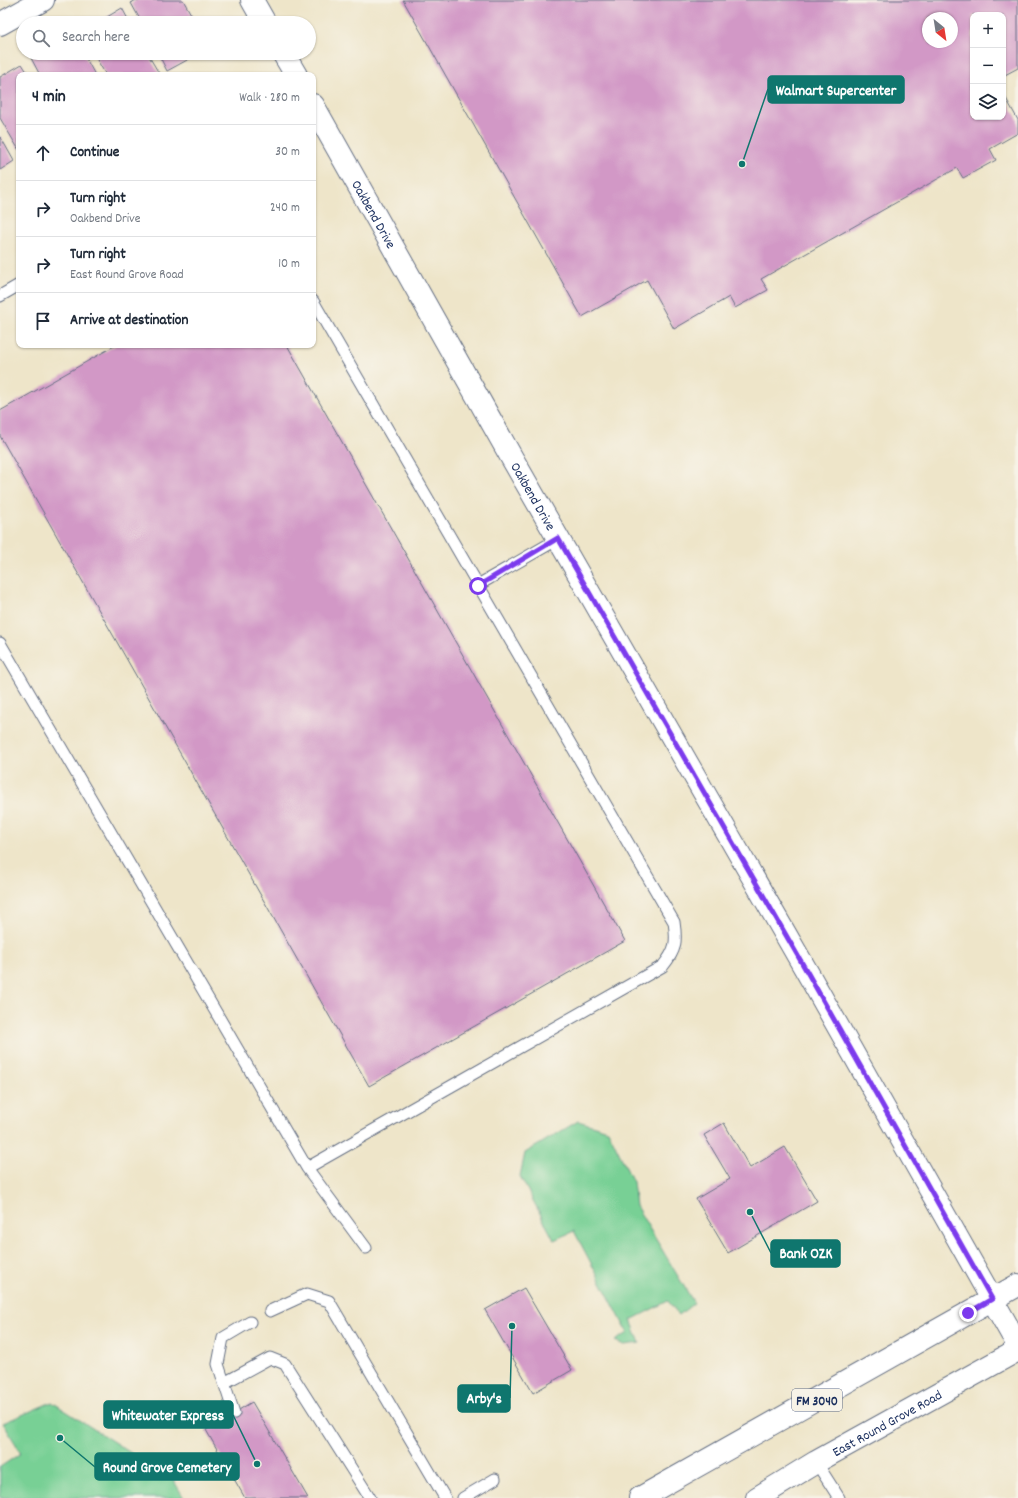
<!DOCTYPE html>
<html lang="en">
<head>
<meta charset="utf-8">
<style>
  :root { --surface:#fff; --page:#f6f6f7; --text:#1f2937; --muted:#747a83; --line:#e0e1e3 }
  body { margin:0; font-family:Dekko,sans-serif; background:var(--page); color:var(--text) }
  .controls { position:absolute; right:12px; top:12px; display:grid; overflow:hidden; border-radius:8px; box-shadow:0 1px 3px #0004 }
  .controls button { width:36px; height:36px; display:grid; place-items:center; padding:0; border:0; border-bottom:1px solid var(--line); background:var(--surface); color:var(--text); font:20px sans-serif }
  .compass { position:absolute; left:922px; top:12px; width:36px; height:36px; border-radius:50%; background:var(--surface); box-shadow:0 1px 3px #0004; rotate:150deg }
  .stop { position:absolute; width:12px; height:12px; margin:-9px; border:3px solid #7c3aed; border-radius:50%; background:#fff }
  .stop.end { background:#7c3aed; border-color:#fff; box-shadow:0 1px 4px #0008 }
  .list { margin:0; padding:0; list-style:none }
  h2 { display:flex; justify-content:space-between; align-items:center; height:52px; margin:0; padding:0 16px; font-size:17px }
  h2 small { font-size:13px; font-weight:400; color:var(--muted) }
  .list li { display:grid; grid-template-columns:26px 1fr auto; gap:12px; align-items:center; box-sizing:border-box; height:56px; padding:0 16px; border-top:1px solid var(--line) }
  .list b { display:block; font-size:15px; white-space:nowrap }
  .list p { margin:0; font-size:13px; white-space:nowrap; color:var(--muted) }
  .list em { font-size:13px; font-style:normal; color:var(--muted) }
  .icon { flex:none; width:22px; height:22px; fill:none; stroke:currentColor; stroke-width:2; stroke-linecap:round; stroke-linejoin:round }
  .map { position:relative; flex:none; width:1018px; height:1498px; overflow:hidden }
  .search { position:absolute; background:var(--surface); box-shadow:0 1px 3px #0004; left:16px; top:16px; width:300px; height:44px; display:flex; align-items:center; gap:10px; box-sizing:border-box; padding:0 14px; border-radius:22px; color:var(--muted); font-size:15px }
  .panel { position:absolute; background:var(--surface); box-shadow:0 1px 3px #0004; left:16px; top:72px; width:300px; height:276px; border-radius:8px }
  .map>svg:first-child { display:block }
  .green { fill:#78d095; stroke:#4a807a }
  .building { fill:#d298c6; fill-rule:evenodd }
  .lines { fill:none; stroke-linecap:round; stroke-linejoin:round }
  .lane-casing { stroke:#656f83; stroke-width:13 }
  .street-casing { stroke:#656f83; stroke-width:24 }
  .secondary-casing { stroke:#656f83; stroke-width:24 }
  .primary-casing { stroke:#656f83; stroke-width:24 }
  .lane { stroke:#fff; stroke-width:11 }
  .street { stroke:#fff; stroke-width:22 }
  .secondary { stroke:#fff; stroke-width:22 }
  .primary { stroke:#fff; stroke-width:22 }
  .route { stroke:#7c3aed; stroke-width:5 }
  .labels { text-anchor:middle; stroke-width:3; stroke-linejoin:round; paint-order:stroke }
  .shield { fill:#f7f3e8; stroke:#5d6a87; stroke-width:1 }
  .shield-label { font-size:13px; font-weight:bold; fill:#1b2f5e }
  .street-label { font-size:14px; fill:#1b2f5e; stroke:#f7f3e8 }
  .leader { fill:none; stroke:#0f766e; stroke-width:1.5 }
  .callout-dot { fill:#0f766e; stroke:#f7f3e8; stroke-width:1.5 }
  .callout { fill:#0f766e; stroke:#0f766e; stroke-width:1.5 }
  .callout-label { font-size:15px; text-anchor:middle; font-weight:bold; fill:#fff }
</style>
</head>
<body>
<div class="map">
<svg width="1018" height="1498" viewBox="0 0 1018 1498">
  <rect width="100%" height="100%" fill="#f7f3e8"/>
  <filter id="ink" filterUnits="userSpaceOnUse"><feTurbulence type="fractalNoise" baseFrequency=".025" numOctaves="2"/><feDisplacementMap in="SourceGraphic" scale="8" xChannelSelector="R" yChannelSelector="G"/><feConvolveMatrix kernelMatrix="1 2 1 2 8 2 1 2 1" color-interpolation-filters="sRGB"/></filter>
  <filter id="wash" filterUnits="userSpaceOnUse"><feTurbulence type="fractalNoise" baseFrequency=".012" numOctaves="4" result="noise"/><feDisplacementMap in="SourceGraphic" scale="16" xChannelSelector="R" yChannelSelector="G"/><feGaussianBlur stdDeviation="0.9" result="paint"/><feColorMatrix in="noise" values="0 0 0 0 0 0 0 0 0 0 0 0 0 0 0 0 0 1.4 0 .05"/><feComposite in="paint" operator="in"/></filter>
  <g filter="url(#wash)">
    <rect width="100%" height="100%" fill="#eee5c9"/>
    <path class="green" d="M578,1121l30,9 25,52 3,24 58,97 -15,12 -11,-14 -37,19 9,23 -16,2 -9,-4 13,-8 -54,-102 -20,9 -34,-64 5,-23z
      M52,1402l122,79 10,17h-184v-31l21,-14 -18,-30z"/>
    <g id="blocks">
      <path class="building" d="M136,0h47l13,23h-54l-11,-20z
        M403,0h615v68l-15,8v-61h-30v102h30v-24l15,27v13l-28,16 6,11 -33,18 -6,-10 -196,111 7,11 -33,18 -6,-11 -55,32 -27,-49 -65,37zM928,18h24v24h-24z
        M122,8l8,15h-33z
        M40,53h43l12,22h-55l-9,-17z
        M93,53h54l13,22h-54z
        M158,53h42l-33,18z
        M22,64l7,11h-10v75l-19,-32v-41z
        M0,136l14,25 -14,9z
        M116,345h171l338,596 -256,145 -369,-650v-25z
        M724,1123l26,45 35,-21 32,54 -89,52 -32,-54 34,-20 -26,-44z
        M524,1288l48,82 -39,23 -48,-83z
        M252,1402l56,96h-63l-39,-68z"/>
    </g>
  </g>
  <g filter="url(#ink)">
    <use href="#blocks" fill-opacity="0" stroke="#656f83" stroke-width="1"/>
    <g class="lines">
      <defs>
        <path id="lane" d="M0,296l19,-11
          M478,585l80,-46
          M0,643l307,525 356,-202c13,-16 14,-24 11,-44l-361,-621
          M307,1168l59,80
          M270,1311l37,-17 22,7 116,197
          M224,1383l46,-25 15,6 85,134
          M234,1413l-16,-49 5,-26 27,-16
          M816,1462l23,36
          M463,1498l32,-19"/>
        <path id="street" d="M0,24l43,-24"/>
        <g id="secondary">
          <path d="M252,0l13,23"/>
          <path d="M283,53l13,22"/>
          <path id="s1" d="M313,105l200,355 293,510 212,375"/>
        </g>
        <g id="primary">
          <path d="M640,1498l378,-213"/>
          <path id="s2" d="M757,1498l59,-36 202,-112"/>
        </g>
      </defs>
      <use href="#lane" class="lane-casing"/>
      <use href="#street" class="street-casing"/>
      <use href="#secondary" class="secondary-casing"/>
      <use href="#primary" class="primary-casing"/>
      <use href="#lane" class="lane"/>
      <use href="#street" class="street"/>
      <use href="#secondary" class="secondary"/>
      <use href="#primary" class="primary"/>
    </g>
  </g>
  <g class="lines" filter="url(#ink)">
    <path class="route" d="M478,586l80,-48 248,432 186,329 -24,14"/>
  </g>
  <g class="labels">
    <rect class="shield" x="792" y="1389" width="50" height="22" rx="3"/>
    <g class="shield-label">
      <text x="817" y="1405">FM 3040</text>
    </g>
    <g class="street-label">
      <text dy="5" stroke="none"><textPath href="#s1" startOffset="125">Oakbend Drive</textPath></text>
      <text dy="5" stroke="none"><textPath href="#s1" startOffset="449">Oakbend Drive</textPath></text>
      <text dy="5" stroke="none"><textPath href="#s2" startOffset="150">East Round Grove Road</textPath></text>
    </g>
  </g>
  <path class="leader" d="M742 164L768 89M750 1212L771 1253M512 1326L510 1398M257 1464L233 1415M60 1438L95 1467"/>
  <g class="callout-dot">
    <circle cx="742" cy="164" r="4"/>
    <circle cx="750" cy="1212" r="4"/>
    <circle cx="512" cy="1326" r="4"/>
    <circle cx="257" cy="1464" r="4"/>
    <circle cx="60" cy="1438" r="4"/>
  </g>
  <g class="callout">
    <rect x="768" y="76" width="136" height="27" rx="4"/>
    <rect x="771" y="1240" width="69" height="27" rx="4"/>
    <rect x="458" y="1385" width="52" height="27" rx="4"/>
    <rect x="104" y="1401" width="129" height="27" rx="4"/>
    <rect x="95" y="1453" width="144" height="27" rx="4"/>
  </g>
  <g class="callout-label">
    <text x="836" y="95">Walmart Supercenter</text>
    <text x="806" y="1258">Bank OZK</text>
    <text x="484" y="1403">Arby's</text>
    <text x="168" y="1420">Whitewater Express</text>
    <text x="167" y="1472">Round Grove Cemetery</text>
  </g>
</svg>
<div class="controls">
<button>+</button>
<button>−</button>
<button><svg class="icon" aria-label="layers" viewBox="0 0 24 24"><path d="M12 4l9 5-9 5-9-5zM3 14l9 5 9-5"/></svg></button>
</div>
<svg class="compass" viewBox="-18 -18 36 36"><path d="M0-13l5 13h-10z" fill="#e53935"/><path d="M0 13l5-13h-10z" fill="#747a83"/></svg>
<div class="stop" style="left:478px;top:586px"></div>
<div class="stop end" style="left:968px;top:1313px"></div>
<div class="search"><svg class="icon" aria-label="search" viewBox="0 0 24 24"><circle cx="10" cy="10" r="6"/><path d="M15 15l6 6"/></svg>Search here</div>
<section class="panel">
<h2>4 min<small>Walk · 280 m</small></h2>
<ul class="list">
<li><svg class="icon" aria-label="ahead" viewBox="0 0 24 24"><path d="M12 20V5M6 11l6-6 6 6"/></svg><div><b>Continue</b></div><em>30 m</em></li>
<li><svg class="icon" aria-label="right" viewBox="0 0 24 24"><path d="M7 20v-9h11M14 6l5 5-5 5"/></svg><div><b>Turn right</b><p>Oakbend Drive</p></div><em>240 m</em></li>
<li><svg class="icon" aria-label="right" viewBox="0 0 24 24"><path d="M7 20v-9h11M14 6l5 5-5 5"/></svg><div><b>Turn right</b><p>East Round Grove Road</p></div><em>10 m</em></li>
<li><svg class="icon" aria-label="arrive" viewBox="0 0 24 24"><path d="M6 21V4h12l-3 4 3 4H6"/></svg><div><b>Arrive at destination</b></div></li>
</ul>
</section>
</div>
</body>
</html>
